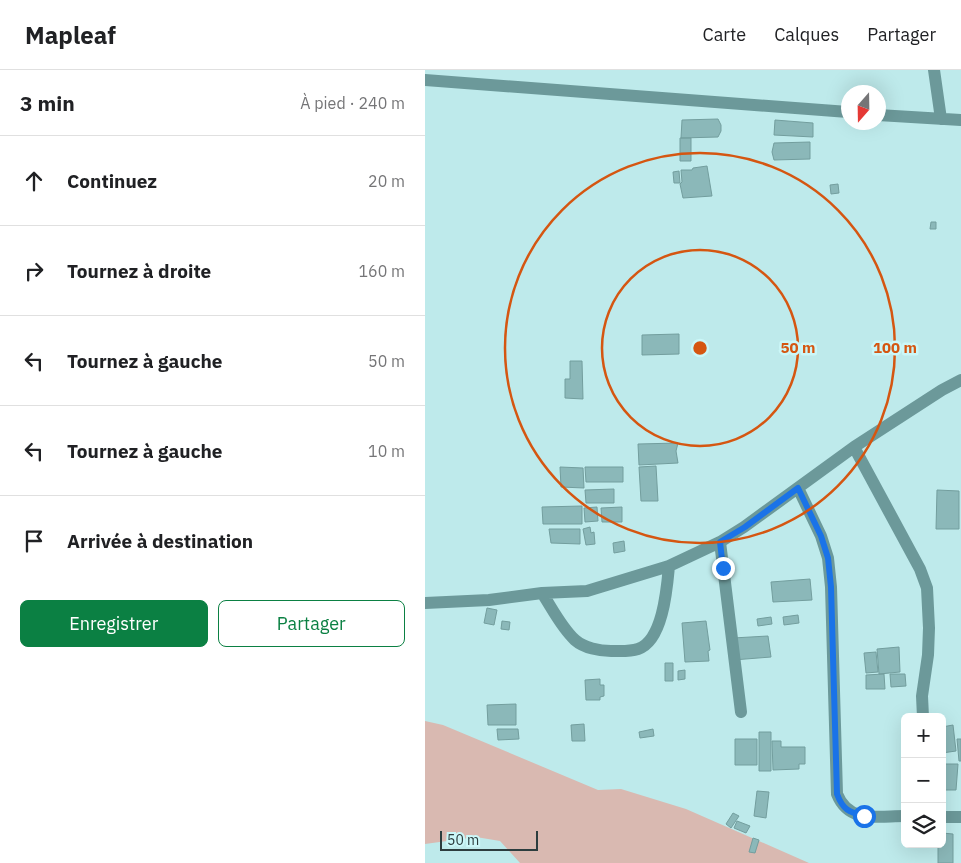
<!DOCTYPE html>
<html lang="fr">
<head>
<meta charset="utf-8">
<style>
  :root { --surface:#fff; --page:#f2f2f2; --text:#202124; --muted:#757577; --line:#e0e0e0; --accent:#0b8043 }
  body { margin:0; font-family:"IBM Plex Sans",sans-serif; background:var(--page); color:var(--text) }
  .controls { position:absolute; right:15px; bottom:15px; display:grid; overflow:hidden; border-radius:8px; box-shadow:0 5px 20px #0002 }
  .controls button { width:45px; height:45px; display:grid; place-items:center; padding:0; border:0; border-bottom:1px solid var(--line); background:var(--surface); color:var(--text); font:25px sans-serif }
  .compass { position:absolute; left:416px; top:15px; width:45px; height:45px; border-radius:50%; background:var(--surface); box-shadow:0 5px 20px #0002; rotate:200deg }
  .scale { position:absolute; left:15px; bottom:12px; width:98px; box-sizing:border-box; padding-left:5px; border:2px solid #2c3d3e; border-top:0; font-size:14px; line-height:18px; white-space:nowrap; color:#2c3d3e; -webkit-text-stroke:4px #cbf7f8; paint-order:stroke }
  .stop { position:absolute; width:15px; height:15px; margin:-11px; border:4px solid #1a73e8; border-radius:50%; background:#fff }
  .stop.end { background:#1a73e8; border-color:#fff; box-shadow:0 1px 5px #0008 }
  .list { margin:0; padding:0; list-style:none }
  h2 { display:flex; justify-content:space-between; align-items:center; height:65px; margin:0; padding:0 20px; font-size:21px }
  h2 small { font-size:16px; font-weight:400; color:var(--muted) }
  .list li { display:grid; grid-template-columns:32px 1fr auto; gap:15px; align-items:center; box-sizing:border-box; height:90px; padding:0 20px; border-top:1px solid var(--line) }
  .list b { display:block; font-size:19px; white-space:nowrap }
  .list em { font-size:16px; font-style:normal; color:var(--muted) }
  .actions { display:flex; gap:10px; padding:15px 20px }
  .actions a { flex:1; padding:11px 0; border:1px solid var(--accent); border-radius:8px; text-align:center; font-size:18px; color:var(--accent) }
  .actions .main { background:var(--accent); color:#fff }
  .icon { flex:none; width:28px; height:28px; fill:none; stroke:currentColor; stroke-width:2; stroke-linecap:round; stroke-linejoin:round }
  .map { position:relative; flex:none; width:536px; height:793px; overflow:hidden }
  header { display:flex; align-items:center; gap:30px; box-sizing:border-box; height:70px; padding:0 25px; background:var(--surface); border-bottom:1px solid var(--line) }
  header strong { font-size:24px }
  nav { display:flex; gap:28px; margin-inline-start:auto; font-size:18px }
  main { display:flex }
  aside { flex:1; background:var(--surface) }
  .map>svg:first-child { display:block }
  .green { fill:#d9b9b1 }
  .building { fill:#8bb8b9; stroke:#739e9e }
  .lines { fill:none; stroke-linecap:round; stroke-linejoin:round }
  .minor { stroke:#6c999a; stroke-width:12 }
  .route { stroke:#1a73e8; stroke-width:6 }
  .ring { fill:none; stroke:#d55611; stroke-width:2.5 }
  .centre { fill:#d55611; stroke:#cbf7f8; stroke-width:2.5 }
  .ring-label { font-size:15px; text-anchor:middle; font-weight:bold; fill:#d55611; stroke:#cbf7f8; stroke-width:5; stroke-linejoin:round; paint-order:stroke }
</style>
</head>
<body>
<header>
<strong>Mapleaf</strong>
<nav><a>Carte</a><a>Calques</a><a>Partager</a></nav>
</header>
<main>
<aside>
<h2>3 min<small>À pied · 240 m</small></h2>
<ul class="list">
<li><svg class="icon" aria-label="ahead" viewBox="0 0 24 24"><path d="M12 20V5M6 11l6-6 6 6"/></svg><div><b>Continuez</b></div><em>20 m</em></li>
<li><svg class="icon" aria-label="right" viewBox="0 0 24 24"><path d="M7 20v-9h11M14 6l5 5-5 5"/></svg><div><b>Tournez à droite</b></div><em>160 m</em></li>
<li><svg class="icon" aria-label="left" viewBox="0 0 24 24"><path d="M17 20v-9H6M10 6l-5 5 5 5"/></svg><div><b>Tournez à gauche</b></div><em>50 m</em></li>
<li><svg class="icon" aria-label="left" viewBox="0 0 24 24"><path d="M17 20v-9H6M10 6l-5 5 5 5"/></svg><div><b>Tournez à gauche</b></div><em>10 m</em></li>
<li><svg class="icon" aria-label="arrive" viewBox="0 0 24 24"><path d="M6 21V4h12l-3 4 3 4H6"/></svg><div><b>Arrivée à destination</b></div></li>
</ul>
<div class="actions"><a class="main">Enregistrer</a><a>Partager</a></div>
</aside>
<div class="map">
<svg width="536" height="793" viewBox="0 0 536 793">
  <rect width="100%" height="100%" fill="#beeaeb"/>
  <path class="green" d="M0,651l18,4 155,65 23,-1 65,20 123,54h-289l-20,-22 -24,-4 -51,7z"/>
  <path class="building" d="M293,49l3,6v6l-3,6 -37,1 1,-18z
    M350,50l38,3v14l-39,-2z
    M255,68h11v23h-11z
    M385,72v17l-36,1 -2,-8 2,-9z
    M282,96l5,30 -29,2 -3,-14 2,-2 -1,-12h11l1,-2z
    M254,101l1,12h-6l-1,-11z
    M413,114l1,9 -8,1 -1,-9z
    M506,152h5v7h-6z
    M254,264v20l-37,1v-20z
    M145,291h12l1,38 -18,-1v-19h5z
    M253,373l-2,8 2,12 -39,2 -1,-21z
    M231,396l2,35h-17l-2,-34z
    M135,397l23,1 1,20 -23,-1z
    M160,397h38v15h-37z
    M189,419v14h-28l-1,-13z
    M512,420l22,1v38h-23z
    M157,436v18h-39l-1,-17z
    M172,437l1,14 -13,1 -1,-14z
    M197,437v15h-20l-1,-14z
    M165,457l1,6 3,-1 1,12 -9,1 -3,-16z
    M124,459h31v15l-29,-1z
    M199,471l1,10 -11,2 -1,-10z
    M385,509l2,21 -39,2 -2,-20z
    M62,538l10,2 -3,15 -10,-2z
    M373,545l1,8 -15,2 -1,-8z
    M346,547l1,7 -14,2 -1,-7z
    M77,551l8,1 -1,8 -8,-1z
    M281,551l4,29 -2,1 1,10 -24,1 -3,-39z
    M343,566l3,21 -38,3v-22z
    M474,577l1,25 -21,2 -2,-25z
    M451,582l2,20 -12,1 -2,-20z
    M240,593h8v18h-8z
    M260,600v9l-7,1v-9z
    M459,604l1,15h-19v-14z
    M465,604h15l1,12 -15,1z
    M175,609v6h4v11l-4,1v3h-14l-1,-20z
    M91,634v21h-28l-1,-20z
    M159,654l1,17h-13l-1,-16z
    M528,655l3,26 -14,2v-26z
    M72,659h21l1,10 -21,1z
    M228,659l1,7 -14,2 -1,-6z
    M334,662h12v39h-12z
    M310,669h22v26h-22z
    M532,669h4v22h-2z
    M347,671h9v6h24v17h-6v5l-26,1z
    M517,694h16l-2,26h-14z
    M332,721l12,1 -3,26 -12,-2z
    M308,743l6,3 -8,12 -5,-4z
    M312,751l13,5 -4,7 -12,-5z
    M517,763l11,1v29h-15v-19h4z
    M328,768l6,2 -4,13 -6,-1z"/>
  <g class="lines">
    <path class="minor" d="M509,0l7,49
      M0,10l423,32
      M453,45l83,5
      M429,377l66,122 7,19 2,40 -1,27 -6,41 1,21
      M373,418l23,48 7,22 3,29 6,207c12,30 41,22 68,22
      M295,472l21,170
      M117,523c10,15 19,34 33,47 9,8 25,11 36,11 9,0 18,1 27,-2 25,-8 29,-61 31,-83
      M0,533l64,-3 53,-7 45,-2 82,-25 51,-24 24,-15 110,-80 88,-57 19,-10
      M517,747h19"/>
  </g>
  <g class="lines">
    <path class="route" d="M298,498l-3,-26 25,-15 53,-39 23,48 7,22 3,29 6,207c6,16 12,18 27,22"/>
  </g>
  <g class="ring">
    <circle cx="275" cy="278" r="98"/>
    <circle cx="275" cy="278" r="195"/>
  </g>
  <circle cx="275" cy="278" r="8" class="centre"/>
  <g class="ring-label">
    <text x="373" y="283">50 m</text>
    <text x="470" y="283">100 m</text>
  </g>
</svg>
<div class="controls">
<button>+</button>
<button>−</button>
<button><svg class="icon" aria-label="layers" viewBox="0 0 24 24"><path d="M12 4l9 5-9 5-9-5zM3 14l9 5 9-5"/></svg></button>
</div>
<svg class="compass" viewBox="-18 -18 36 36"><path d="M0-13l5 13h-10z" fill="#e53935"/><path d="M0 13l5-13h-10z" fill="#757577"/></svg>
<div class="scale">50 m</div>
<div class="stop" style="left:439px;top:746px"></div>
<div class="stop end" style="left:298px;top:498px"></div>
</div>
</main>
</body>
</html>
